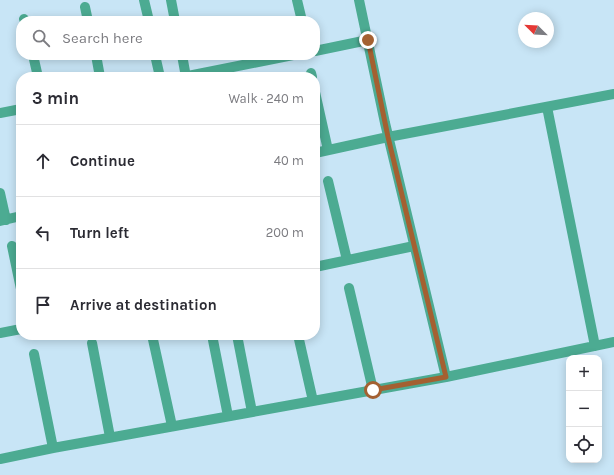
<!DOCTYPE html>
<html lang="en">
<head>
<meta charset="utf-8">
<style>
  :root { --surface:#fff; --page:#f7f7f7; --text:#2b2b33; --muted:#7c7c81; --line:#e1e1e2 }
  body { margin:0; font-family:Karla,sans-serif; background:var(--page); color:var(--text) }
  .controls { position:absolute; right:12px; bottom:12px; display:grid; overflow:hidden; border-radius:8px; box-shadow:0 2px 10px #0003 }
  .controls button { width:36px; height:36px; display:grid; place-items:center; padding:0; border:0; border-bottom:1px solid var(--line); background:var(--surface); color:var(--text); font:20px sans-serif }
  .compass { position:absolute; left:518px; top:12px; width:36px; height:36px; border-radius:50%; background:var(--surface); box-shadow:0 2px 10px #0003; rotate:294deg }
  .stop { position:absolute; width:12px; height:12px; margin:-9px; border:3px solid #a46031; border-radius:50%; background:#fff }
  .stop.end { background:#a46031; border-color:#fff; box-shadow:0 1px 4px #0008 }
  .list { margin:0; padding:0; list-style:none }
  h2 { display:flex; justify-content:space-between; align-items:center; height:52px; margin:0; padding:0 16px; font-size:17px }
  h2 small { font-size:13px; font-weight:400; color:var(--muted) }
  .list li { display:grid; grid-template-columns:26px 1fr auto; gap:12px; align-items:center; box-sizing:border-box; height:72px; padding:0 16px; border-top:1px solid var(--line) }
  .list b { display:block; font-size:15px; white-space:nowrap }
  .list em { font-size:13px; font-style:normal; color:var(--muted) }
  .icon { flex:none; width:22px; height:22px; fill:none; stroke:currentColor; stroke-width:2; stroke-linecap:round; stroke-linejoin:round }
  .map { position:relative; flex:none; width:614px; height:475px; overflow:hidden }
  .search { position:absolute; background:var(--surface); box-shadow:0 2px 10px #0003; left:16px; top:16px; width:304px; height:44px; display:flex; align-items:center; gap:10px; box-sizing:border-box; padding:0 14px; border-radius:16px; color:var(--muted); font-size:15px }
  .panel { position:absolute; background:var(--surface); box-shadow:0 2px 10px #0003; left:16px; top:72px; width:304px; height:268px; border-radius:16px }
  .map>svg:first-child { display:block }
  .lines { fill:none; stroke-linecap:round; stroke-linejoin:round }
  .minor { stroke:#4cab92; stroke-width:10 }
  .route { stroke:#a46031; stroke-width:5 }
</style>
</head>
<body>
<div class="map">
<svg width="614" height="475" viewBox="0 0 614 475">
  <rect width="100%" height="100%" fill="#c8e5f6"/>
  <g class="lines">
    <path class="minor" d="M144,0l5,21
      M171,0l4,21
      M297,0l5,21
      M85,7l3,14
      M24,19l1,2
      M315,51l53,-11
      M33,55l5,22
      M96,55l4,22
      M155,55l5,22
      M182,55l4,22
      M311,73l1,4
      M183,77l110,-22
      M315,92l13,58
      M547,107l48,239
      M0,113l21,-4
      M315,153l73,-16 226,-43
      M328,181l19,79
      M0,193l6,27
      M0,221l21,-5
      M12,246l9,43
      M315,267l99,-21
      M349,288l24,102
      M0,333l21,-4
      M152,335l20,91
      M212,335l16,81
      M237,335l15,77
      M298,335l15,66
      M92,343l18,94
      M34,354l19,94
      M446,377l168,-35
      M0,459l53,-11 393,-71 -61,-254 -26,-123"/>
  </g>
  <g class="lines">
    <path class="route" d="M368,40l20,97 58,240 -73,13"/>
  </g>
</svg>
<div class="controls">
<button>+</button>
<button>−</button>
<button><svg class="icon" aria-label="locate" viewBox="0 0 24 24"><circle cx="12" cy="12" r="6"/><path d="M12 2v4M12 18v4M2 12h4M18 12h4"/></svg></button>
</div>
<svg class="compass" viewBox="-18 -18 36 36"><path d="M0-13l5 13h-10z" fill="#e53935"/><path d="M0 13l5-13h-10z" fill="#7c7c81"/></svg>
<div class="stop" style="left:373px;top:390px"></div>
<div class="stop end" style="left:368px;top:40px"></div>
<div class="search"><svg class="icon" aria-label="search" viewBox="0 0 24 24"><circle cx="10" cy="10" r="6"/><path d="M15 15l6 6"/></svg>Search here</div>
<section class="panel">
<h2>3 min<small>Walk · 240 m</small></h2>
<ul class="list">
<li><svg class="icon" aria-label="ahead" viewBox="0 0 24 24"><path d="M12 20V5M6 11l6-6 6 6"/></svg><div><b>Continue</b></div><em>40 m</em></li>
<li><svg class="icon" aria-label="left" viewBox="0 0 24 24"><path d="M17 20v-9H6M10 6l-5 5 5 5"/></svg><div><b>Turn left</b></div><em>200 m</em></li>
<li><svg class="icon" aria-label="arrive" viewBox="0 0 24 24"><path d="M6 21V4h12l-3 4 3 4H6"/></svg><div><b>Arrive at destination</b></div></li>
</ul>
</section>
</div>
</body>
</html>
